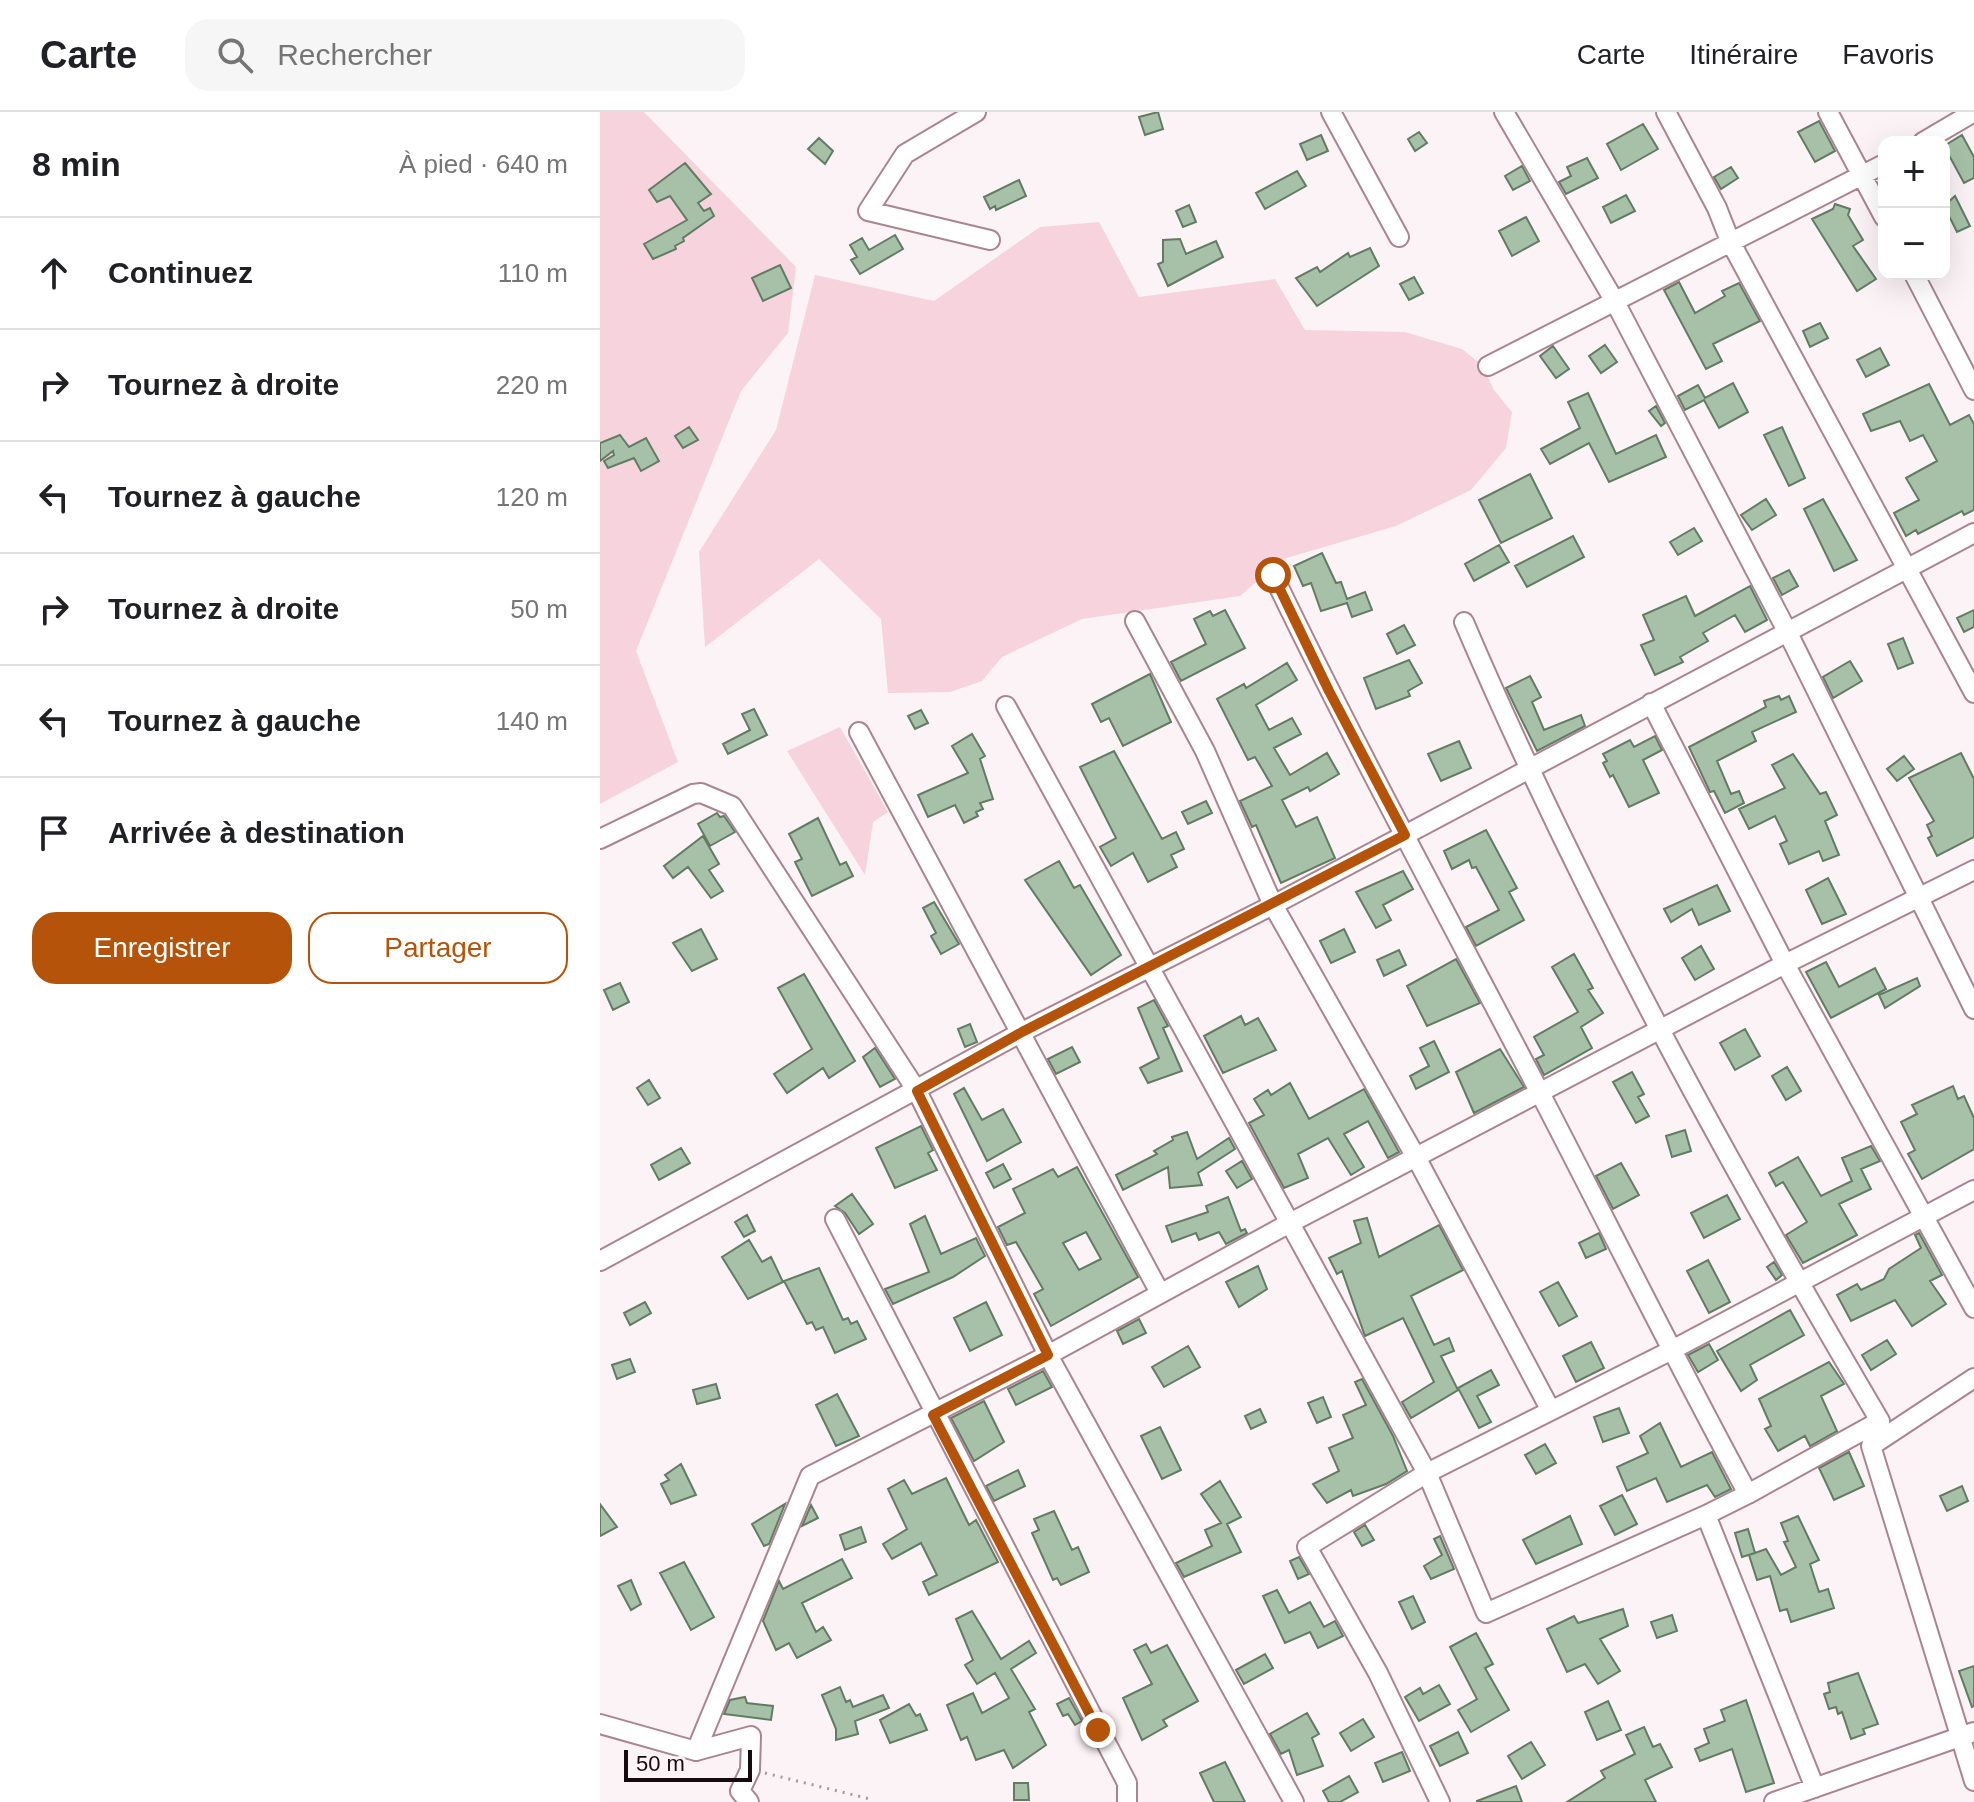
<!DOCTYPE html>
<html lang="fr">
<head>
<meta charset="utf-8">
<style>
  :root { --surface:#fff; --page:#f6f6f6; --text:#202124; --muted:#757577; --line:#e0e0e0; --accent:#b45309 }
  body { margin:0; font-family:Helvetica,sans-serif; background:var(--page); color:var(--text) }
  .controls { position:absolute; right:24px; top:24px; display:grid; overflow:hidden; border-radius:16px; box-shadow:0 8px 32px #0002 }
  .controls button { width:72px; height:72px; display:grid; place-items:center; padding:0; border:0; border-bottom:2px solid var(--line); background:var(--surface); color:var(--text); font:40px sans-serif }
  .scale { position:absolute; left:24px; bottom:20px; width:128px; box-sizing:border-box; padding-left:8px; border:4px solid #170a0f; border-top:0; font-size:22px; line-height:28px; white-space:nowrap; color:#170a0f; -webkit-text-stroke:6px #fcf3f6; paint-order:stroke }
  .stop { position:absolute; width:24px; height:24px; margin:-18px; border:6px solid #b45309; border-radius:50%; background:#fff }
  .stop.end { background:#b45309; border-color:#fff; box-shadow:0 2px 8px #0008 }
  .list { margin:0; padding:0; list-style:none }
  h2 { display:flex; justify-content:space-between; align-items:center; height:104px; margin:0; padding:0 32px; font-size:34px }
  h2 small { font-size:26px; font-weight:400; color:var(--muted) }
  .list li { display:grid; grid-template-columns:52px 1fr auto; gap:24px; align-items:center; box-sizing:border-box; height:112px; padding:0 32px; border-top:2px solid var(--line) }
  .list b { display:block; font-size:30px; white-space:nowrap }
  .list em { font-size:26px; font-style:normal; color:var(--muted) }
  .actions { display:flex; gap:16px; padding:24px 32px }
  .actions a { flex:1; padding:18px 0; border:2px solid var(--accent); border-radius:24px; text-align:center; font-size:28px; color:var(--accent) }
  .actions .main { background:var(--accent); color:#fff }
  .icon { flex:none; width:44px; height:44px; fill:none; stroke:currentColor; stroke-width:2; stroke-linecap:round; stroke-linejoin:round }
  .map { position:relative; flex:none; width:1374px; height:1690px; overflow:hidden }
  header { display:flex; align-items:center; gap:48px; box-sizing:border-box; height:112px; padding:0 40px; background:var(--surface); border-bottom:2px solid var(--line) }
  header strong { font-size:38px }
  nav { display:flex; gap:44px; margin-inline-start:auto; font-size:28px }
  .search { width:560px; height:72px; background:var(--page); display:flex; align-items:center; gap:20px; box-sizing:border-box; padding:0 28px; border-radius:24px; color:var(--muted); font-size:30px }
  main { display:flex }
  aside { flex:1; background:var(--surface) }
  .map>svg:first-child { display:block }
  .green { fill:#f7d3dd }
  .building { fill:#a7c1a8; stroke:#627c64; stroke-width:2; fill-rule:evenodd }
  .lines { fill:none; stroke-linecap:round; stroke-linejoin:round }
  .street-casing { stroke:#aa8590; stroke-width:22 }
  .path { stroke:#a3999d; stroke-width:3; stroke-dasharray:2 6; stroke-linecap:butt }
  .street { stroke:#fff; stroke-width:18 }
  .route { stroke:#b45309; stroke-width:10 }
</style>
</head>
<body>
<header>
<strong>Carte</strong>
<div class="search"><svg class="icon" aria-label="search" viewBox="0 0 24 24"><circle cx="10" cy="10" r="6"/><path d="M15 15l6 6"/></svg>Rechercher</div>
<nav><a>Carte</a><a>Itinéraire</a><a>Favoris</a></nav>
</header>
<main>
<aside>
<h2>8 min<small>À pied · 640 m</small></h2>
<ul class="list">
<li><svg class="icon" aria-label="ahead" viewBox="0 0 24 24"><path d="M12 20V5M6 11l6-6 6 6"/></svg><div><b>Continuez</b></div><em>110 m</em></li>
<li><svg class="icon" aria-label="right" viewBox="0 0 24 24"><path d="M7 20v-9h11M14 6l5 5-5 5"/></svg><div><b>Tournez à droite</b></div><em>220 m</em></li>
<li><svg class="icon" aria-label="left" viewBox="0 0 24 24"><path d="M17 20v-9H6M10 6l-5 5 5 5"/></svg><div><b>Tournez à gauche</b></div><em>120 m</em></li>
<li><svg class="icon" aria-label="right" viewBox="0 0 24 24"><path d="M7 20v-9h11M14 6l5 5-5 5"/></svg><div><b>Tournez à droite</b></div><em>50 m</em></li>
<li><svg class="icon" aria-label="left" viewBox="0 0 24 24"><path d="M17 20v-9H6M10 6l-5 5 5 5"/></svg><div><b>Tournez à gauche</b></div><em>140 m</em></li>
<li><svg class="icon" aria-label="arrive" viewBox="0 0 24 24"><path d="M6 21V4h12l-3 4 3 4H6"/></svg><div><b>Arrivée à destination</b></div></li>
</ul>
<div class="actions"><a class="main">Enregistrer</a><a>Partager</a></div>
</aside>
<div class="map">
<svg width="1374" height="1690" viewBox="0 0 1374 1690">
  <rect width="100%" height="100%" fill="#fcf3f6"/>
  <path class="green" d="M0,0h44l152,155 -8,66 -47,58 -105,260 42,111 -78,42z
    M499,110l40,75 136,-18 30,51 100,2 57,17 21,17 11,24 18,22 -6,36 -35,42 -75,36 -113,33 -43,37 -158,23 -80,38 -20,24 -32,11 -62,1 -7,-74 -62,-60 -114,88 -6,-95 77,-122 39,-155 119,26 106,-74z
    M240,615l48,85 -15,10 -8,53 -78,-124z"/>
  <path class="building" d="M558,0l5,17 -18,6 -6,-18z
    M1219,9l16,30 -20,11 -17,-30z
    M1043,12l15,25 -37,21 -14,-26z
    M819,20l8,11 -12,8 -7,-12z
    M721,23l7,16 -21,9 -7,-16z
    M1362,23l12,22v21l-10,5 -20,-37z
    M219,26l14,13 -8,13 -17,-15z
    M987,46l11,20 -32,16 -7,-12 12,-6 -4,-9z
    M85,51l26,31 -13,9 6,8 6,-3 4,8 -31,22 1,3 -9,5 1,3 -23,10 -9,-15 43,-24 -17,-24 -13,6 -8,-12z
    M922,54l8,15 -17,9 -8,-14z
    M1131,55l7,11 -17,11 -7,-12z
    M697,59l9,15 -41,23 -9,-16z
    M419,68l7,16 -30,14 -1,-4 -5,3 -6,-12z
    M1026,83l9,16 -24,12 -8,-16z
    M1355,84l15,30 -13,6 -13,-26z
    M1235,92l15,5 -2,6 15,25 -10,6 23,33 -19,12 -45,-72 21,-10z
    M589,93l7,17 -13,5 -7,-16z
    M926,105l13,24 -27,15 -13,-25z
    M295,123l8,14 -43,25 -9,-14 6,-3 -7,-12 12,-7 7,12z
    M580,127l6,15 30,-13 7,16 -55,29 -10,-22 5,-2v-22z
    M770,136l9,18 -62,40 -21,-28 21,-11 3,5 28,-19 2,4z
    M180,153l11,23 -28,13 -11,-23z
    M814,165l9,16 -14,7 -9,-16z
    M1079,170l16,31 30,-17 -3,-5 17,-8 21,38 -47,23 9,17 -16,8 -42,-79z
    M1220,211l8,15 -18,9 -7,-16z
    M1005,233l12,17 -16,11 -12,-17z
    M953,234l16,23 -13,9 -16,-22z
    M1280,236l9,17 -23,12 -9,-17z
    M1133,271l15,29 -29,16 -15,-28 -19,10 -7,-14 20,-11 7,13z
    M1329,272l21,41 19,-10 5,9v86l-10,5 -2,-4 -44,23 -2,-4 -10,6 -12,-23 25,-13 -13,-22 31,-17 -14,-26 -13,6 -10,-20 -29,10 -8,-17z
    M988,281l28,61 40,-19 10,22 -57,25 -20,-39 -39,21 -9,-15 39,-21 -12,-26z
    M1056,294l9,17 -4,3 -12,-15z
    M89,315l9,13 -15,8 -8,-12z
    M1182,315l23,51 -16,8 -25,-51z
    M20,323l9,12 17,-9 13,23 -18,10 -7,-13 -26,10 -4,-7 10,-6 -1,-4 -13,10v-18z
    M930,362l22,44 -51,25 -22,-43z
    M1166,387l10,16 -24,15 -11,-15z
    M1223,387l34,61 -23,11 -30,-62z
    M1094,416l8,13 -24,14 -8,-13z
    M973,424l11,21 -57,30 -12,-21z
    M899,433l10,17 -35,19 -9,-17z
    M722,441l14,30 5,-1 6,17 18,-7 7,18 -20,7 -5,-14 -26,8 -10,-28 -8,3 -9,-20z
    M1189,458l9,16 -16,9 -9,-17z
    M1150,474l17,34 -22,12 -10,-17 -32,18 5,8 -28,16 3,5 -28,13 -14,-30 13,-5 -11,-25 43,-19 9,20z
    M625,498l20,38 -64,33 -10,-19 35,-18 -12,-25 16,-8 3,5z
    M1374,498v17l-10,5 -7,-14z
    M804,513l11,20 -18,9 -10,-20z
    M1303,526l10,25 -15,6 -10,-25z
    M809,548l13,23 -14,8 2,5 -34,13 -12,-31z
    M1250,549l12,20 -29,17 -10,-21z
    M687,551l10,17 -41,25 13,25 23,-12 9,16 -27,14 16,27 37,-22 12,21 -29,17 -2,-4 -26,13 14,27 21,-10 18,41 -54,25 -25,-58 -4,2 -12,-26 32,-15 -17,-29 -7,3 -31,-61 27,-15 2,4z
    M550,562l21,48 -48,24 -14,-28 -8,4 -9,-18z
    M930,564l11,21 -9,5 12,28 37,-15 4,11 -48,25 -31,-63z
    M1179,584l2,4 8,-4 7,16 -44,20 4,9 -39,20 14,33 8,-3 5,12 -19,10 -11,-22 -4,1 -21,-45 77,-40 -2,-6z
    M154,597l13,26 -39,19 -5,-10 27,-14 -8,-16z
    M321,598l7,13 -13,6 -7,-13z
    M372,622l13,22 -5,3 13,40 -13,4 3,6 -7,3 2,4 -14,7 -9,-18 -27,12 -10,-22 50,-22 -16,-27z
    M1055,624l7,14 -19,10 16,33 -30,14 -16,-32 -3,2 -7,-14 4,-2 -4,-7 27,-14 4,7z
    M859,629l12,27 -30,13 -13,-27z
    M514,639l48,88 14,-7 8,17 -13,6 6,12 -29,15 -15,-29 -22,13 -11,-19 16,-9 -36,-71z
    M1361,641l13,26v58l-37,19 -9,-18 4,-2 -5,-11 7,-4 -25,-43z
    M1193,642l27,40 6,-2 11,23 -12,6 14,34 -16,6 -4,-10 -30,13 -9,-20 7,-3 -12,-25 -26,13 -10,-20 46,-21 -13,-23z
    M1304,644l10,13 -17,12 -10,-12z
    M606,689l6,12 -24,11 -6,-12z
    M117,701l3,4 4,-1 11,16 -25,14 -12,-22z
    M218,706l22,47 6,-3 7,14 -41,20 -17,-34 7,-3 -13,-25z
    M886,718l31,58 -8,4 15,28 -48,26 -10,-19 33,-17 -23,-43 -4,1 -3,-8 -17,9 -8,-18z
    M103,724l16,28 -10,6 14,21 -12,7 -23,-31 -15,11 -9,-12z
    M459,749l15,27 6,-3 41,70 -30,20 -66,-95z
    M803,759l10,18 -30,16 8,15 -15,8 -20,-36z
    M1228,766l18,36 -24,10 -16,-34z
    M1117,773l13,26 -31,14 -7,-16 -21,13 -7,-13z
    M334,790l25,42 -18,10 -10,-18 5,-3 -13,-25z
    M101,817l16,30 -25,12 -19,-28z
    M744,817l11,23 -24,11 -11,-22z
    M1101,834l13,23 -19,11 -13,-22z
    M799,838l7,15 -22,11 -7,-16z
    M974,842l19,34 -5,2 15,23 -22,14 11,21 -48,27 -8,-16 8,-4 -10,-18 44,-25 -26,-45z
    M856,847l24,44 -53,23 -20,-40z
    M1226,850l13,25 36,-19 11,21 -55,29 -25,-46z
    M204,862l51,87 -26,17 -6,-10 -36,25 -13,-19 38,-25 -34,-61z
    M1317,866l3,8 -35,22 -6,-13z
    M20,871l9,19 -16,8 -9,-20z
    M554,888l14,26 -5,2 19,43 -34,12 -8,-15 19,-10 -21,-50z
    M641,904l4,9 13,-7 18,32 -53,23 -19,-37z
    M370,912l7,18 -12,5 -7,-18z
    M1145,917l15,27 -25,14 -15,-27z
    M834,929l15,31 -33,17 -6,-13 19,-10 -9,-18z
    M472,935l8,15 -24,12 -8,-15z
    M275,936l20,31 -15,8 -17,-30z
    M900,937l24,38 -50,26 -18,-41z
    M1187,955l14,24 -15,9 -14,-24z
    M1032,960l12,22 -6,3 11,19 -13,7 -23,-41z
    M49,968l11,18 -12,7 -11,-17z
    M690,971l19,36 55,-30 35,63 -11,6 -20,-37 -24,13 20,33 -13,8 -23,-37 -30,16 10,24 -24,10 -35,-65 15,-8 -10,-16 14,-9 3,5z
    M1353,974l5,13 6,-3 10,22v31l-52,30 -14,-25 7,-4 -14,-28 16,-8 -5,-9z
    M364,976l18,32 21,-11 18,33 -34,19 -33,-67z
    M321,1014l12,24 -5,3 9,17 -42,18 -19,-40z
    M1085,1018l6,21 -19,6 -6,-21z
    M587,1020l10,27 32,-21 6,11 -37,24 4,12 -32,3 -2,-21 -45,23 -7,-15 41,-21 -3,-3 19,-11 -1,-3z
    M1271,1034l9,15 -19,8 10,20 -32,15 18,31 -54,28 -17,-28 21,-13 -24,-40 -7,4 -7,-13 29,-16 23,39 31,-15 -10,-23z
    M81,1036l9,15 -31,17 -8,-15z
    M642,1049l10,18 -15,9 -11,-17z
    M1021,1051l18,32 -26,14 -17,-33z
    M403,1052l8,15 -17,9 -8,-15z
    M477,1055l61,110 -87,49 -17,-32 9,-5 -27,-47 -9,3 -9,-18 27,-14 -12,-24 40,-20 5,8zM486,1120l15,27 -22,11 -16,-27z
    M252,1082l21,30 -14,10 -14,-21 -10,-7z
    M1127,1083l13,24 -36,19 -13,-25z
    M628,1085l13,34 4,-2 2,4 -21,11 -7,-12 -20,8 -3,-7 -24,9 -6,-16 42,-14 -2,-6z
    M147,1103l8,16 -11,6 -9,-15z
    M325,1104l16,38 35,-16 9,18 -32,21 -60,27 -8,-15 44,-17 -19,-48z
    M767,1106l12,39 60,-32 24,45 -52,26 23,49 15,-7 5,13 -13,5 17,34 -47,28 -9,-16 32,-20 -31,-64 -38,18 -23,-65 -5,3 -8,-16 32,-15 -7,-22z
    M999,1121l7,16 -20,9 -7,-15z
    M1319,1121l23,42 -12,6 16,23 -34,22 -17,-26 -44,21 -14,-26 20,-11 4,6 23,-11 5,-10 32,-21 -6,-13z
    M149,1128l13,22 9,-5 12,25 -35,17 -26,-42z
    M1108,1148l22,42 -21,11 -22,-42z
    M1174,1150l8,13 -6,5 -9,-13z
    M658,1154l9,23 -28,18 -13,-25z
    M219,1156l24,52 5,-2 3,6 6,-3 9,18 -31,14 -12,-26 -7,3 -4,-8 -5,2 -23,-43z
    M958,1170l19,34 -18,10 -19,-34z
    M45,1190l6,11 -21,12 -6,-12z
    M386,1190l16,33 -32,16 -16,-33z
    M1190,1198l14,25 -54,30 7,15 -16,11 -24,-40z
    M539,1207l7,14 -23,11 -6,-13z
    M1287,1228l9,14 -25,16 -9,-15z
    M991,1230l13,26 -28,14 -13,-26z
    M1109,1232l9,16 -20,12 -10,-17z
    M588,1234l12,21 -36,20 -12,-20z
    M30,1247l5,13 -18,7 -5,-14z
    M1229,1250l15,22 -23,12 16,35 -27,15 -5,-10 -27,15 -13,-22 6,-3 -12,-27z
    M891,1258l8,15 -22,11 14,26 -12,6 -21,-40z
    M443,1259l9,16 -36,18 -8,-16z
    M762,1267l31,57 14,35 -21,13 -33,12 -2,-6 -24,13 -14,-19 26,-13 -10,-23 24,-10 -10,-23 23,-10 -11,-23z
    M116,1272l4,14 -23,6 -4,-14z
    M237,1282l22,42 -23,10 -20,-41z
    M723,1285l8,20 -14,6 -9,-20z
    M384,1289l20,41 -30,19 -23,-43z
    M1019,1296l10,25 -26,9 -9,-25z
    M660,1297l6,13 -15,7 -6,-13z
    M1060,1311l21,44 31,-15 19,37 -16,8 -8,-12 -40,17 -11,-24 -29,13 -10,-24 31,-14 -8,-17z
    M560,1315l21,43 -19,9 -21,-43z
    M945,1332l11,19 -20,11 -11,-19z
    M1249,1340l15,34 -30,14 -15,-32z
    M81,1352l15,31 -25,9 -10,-20 8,-4 -4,-5z
    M418,1358l7,16 -31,15 -8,-15z
    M346,1366l23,47 7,-5 22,42 -69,33 -6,-13 14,-7 -16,-32 -29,16 -9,-15 24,-15 -19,-40 16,-9 8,14z
    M620,1369l21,36 -14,7 14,28 -57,25 -8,-14 36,-17 -7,-16 16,-7 -20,-29z
    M1362,1374l6,15 -21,10 -7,-15z
    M1022,1383l15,29 -22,11 -15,-29z
    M0,1392l17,23 -17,9z
    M185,1392l-16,40 -5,2 -12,-22z
    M211,1393l7,13 -16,8z
    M454,1399l18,39 6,-3 11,25 -28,13 -4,-7 -4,2 -21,-47 7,-3 -5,-11z
    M970,1404l12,28 -46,20 -13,-24z
    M1198,1404l21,44 -9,4 9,28 9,-3 6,19 -43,14 -4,-13 -7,2 -10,-35 -13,4 -8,-25 17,-6 15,26 15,-8 -12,-25 4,-1 -7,-18z
    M765,1413l9,15 -12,6 -8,-14z
    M261,1415l5,15 -21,8 -5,-15z
    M1148,1417l7,24 -13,4 -7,-24z
    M840,1424l14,33 -23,10 -7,-13 18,-11 -8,-16z
    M699,1445l10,17 -11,5 -8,-18z
    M242,1447l10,19 -50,25 14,29 7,-5 8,13 -34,18 -8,-15 -13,7 -13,-29 16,-40 4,8z
    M84,1450l30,55 -23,13 -31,-57z
    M31,1468l10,24 -10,6 -13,-24z
    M677,1478l12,23 21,-11 14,25 11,-6 8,15 -25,12 -8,-16 -25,11 -22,-47z
    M813,1484l12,26 -13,7 -13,-27z
    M1023,1497l5,17 -28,13 20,32 -22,13 -13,-20 -18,8 -20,-43 27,-13 4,7z
    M372,1499l29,48 28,-18 7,12 -25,16 24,40 -6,3 17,33 -33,23 -9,-18 -28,10 -9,-23 -6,3 -14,-35 26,-12 9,20 27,-15 -14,-25 -18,11 -12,-19 8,-5 -17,-41z
    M1072,1503l5,16 -20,7 -6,-16z
    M876,1521l17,31 -8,4 24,42 -38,22 -13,-22 19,-11 -27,-52z
    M546,1532l5,9 16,-8 31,56 -35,19 4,6 -25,14 -19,-42 29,-14 -18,-34z
    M665,1542l8,14 -29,16 -8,-14z
    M1374,1554v40l-2,1 -13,-36z
    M1258,1561l20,51 -15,5 2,5 -14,5 -9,-27 -4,2 -2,-7 -7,2 -5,-15 6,-2 -2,-9z
    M839,1573l11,19 -31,17 -14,-24 15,-9 3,6z
    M240,1575l6,15 4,-2 3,7 30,-12 6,13 -34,13 3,13 -22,6v-11l-14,-34z
    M145,1585l2,6 26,3 -2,14 -47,-6 6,-14z
    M469,1586l13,23 -7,4 -7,-11 -5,2 -6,-12z
    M1146,1588l28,83 -28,9 -14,-43 -32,12 -5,-12 14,-6 -5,-14 21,-8 -4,-11z
    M1008,1589l13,29 -24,10 -12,-28z
    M309,1592l7,12 4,-2 7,16 -37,13 -10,-23z
    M707,1601l12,21 -7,4 11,28 -26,9 -8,-25 -8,4 -11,-20z
    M763,1607l11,18 -23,14 -11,-18z
    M1044,1615l9,20 7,-3 12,23 -27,13 11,22h-89l38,-24 -4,-7 34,-17 -9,-19z
    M858,1620l10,21 -28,13 -10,-20z
    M931,1630l14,23 -23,14 -14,-23z
    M802,1640l8,19 -27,11 -8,-19z
    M625,1650l20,40h-31l-14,-29z
    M749,1664l9,16 -18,10h-11l-6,-11z
    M414,1671h14l1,17h-15z
    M916,1674l6,16h-45v-1z"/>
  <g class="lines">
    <defs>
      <path id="street" d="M376,0l-71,42 -37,57 122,29
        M731,0l68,125
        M904,0l110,188 173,331 187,378
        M1066,0l51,96 13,33 244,452
        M1228,0l56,105
        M1323,30l51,-30
        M1314,162l60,116
        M888,254l396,-202
        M673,463c84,175 177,345 266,516 70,135 137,270 209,403l-42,21 109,273
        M535,509l70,130 68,154 144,254 133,250
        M864,510c118,276 264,541 416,799l-9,25 103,335
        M1051,591l134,261 189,344
        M406,594l421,767 59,140 220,-98
        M259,620l301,561
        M0,727l93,-45 8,-1 31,13 185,285 131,264 246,447
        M235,1107l292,564v19
        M0,1149l422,-229 251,-127 701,-372
        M1271,1334l103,-68
        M1148,1382l132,-73
        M0,1612l96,27 55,-15 -1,34 -10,21 9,11
        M96,1639l114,-275 238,-121 240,-131 497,-260 189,-94
        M840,1690l-62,-129 -71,-126 120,-74 243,-122 304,-161
        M1174,1690l200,-70"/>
    </defs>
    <use href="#street" class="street-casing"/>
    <path class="path" d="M165,1661l105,26"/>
    <use href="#street" class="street"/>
  </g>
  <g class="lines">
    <path class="route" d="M498,1618l-165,-315 115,-60 -131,-264 105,-59 383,-197 -76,-144 -56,-116"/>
  </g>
</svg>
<div class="controls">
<button>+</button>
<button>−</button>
</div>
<div class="scale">50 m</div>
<div class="stop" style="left:673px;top:463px"></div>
<div class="stop end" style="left:498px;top:1618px"></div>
</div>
</main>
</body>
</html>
